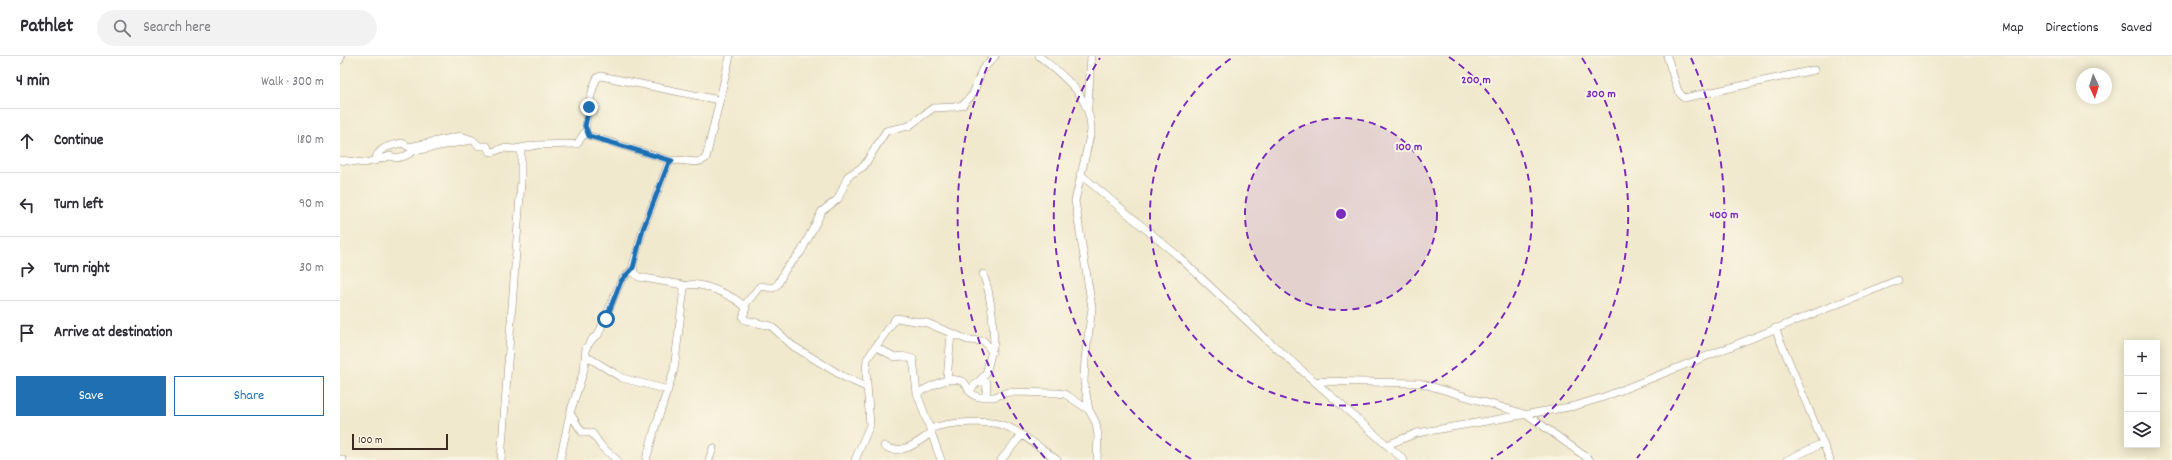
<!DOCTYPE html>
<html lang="en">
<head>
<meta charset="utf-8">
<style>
  :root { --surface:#fff; --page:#f2f2f3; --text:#2b2b33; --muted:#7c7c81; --line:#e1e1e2; --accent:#1f6fb2 }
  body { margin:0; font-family:Dekko,sans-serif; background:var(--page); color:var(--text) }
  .controls { position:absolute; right:12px; bottom:12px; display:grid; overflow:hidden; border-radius:0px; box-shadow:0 2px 10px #0003 }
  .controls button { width:36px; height:36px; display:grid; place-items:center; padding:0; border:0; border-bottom:1px solid var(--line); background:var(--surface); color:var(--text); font:20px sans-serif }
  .compass { position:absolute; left:1736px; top:12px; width:36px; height:36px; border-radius:50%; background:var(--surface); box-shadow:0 2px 10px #0003; rotate:176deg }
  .scale { position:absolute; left:12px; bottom:10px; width:96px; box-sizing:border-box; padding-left:4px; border:2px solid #3b2a1e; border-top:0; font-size:11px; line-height:14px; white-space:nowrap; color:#3b2a1e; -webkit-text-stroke:3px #fcf5e5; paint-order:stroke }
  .stop { position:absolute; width:12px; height:12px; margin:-9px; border:3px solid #1f6fb2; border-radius:50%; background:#fff }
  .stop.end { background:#1f6fb2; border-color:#fff; box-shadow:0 1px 4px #0008 }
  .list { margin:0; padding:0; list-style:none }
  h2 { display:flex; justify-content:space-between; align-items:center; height:52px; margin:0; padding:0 16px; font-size:17px }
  h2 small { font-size:13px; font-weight:400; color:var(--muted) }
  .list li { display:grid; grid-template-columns:26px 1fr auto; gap:12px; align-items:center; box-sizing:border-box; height:64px; padding:0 16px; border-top:1px solid var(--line) }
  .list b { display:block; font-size:15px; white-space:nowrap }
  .list em { font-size:13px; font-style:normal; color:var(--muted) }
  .actions { display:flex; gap:8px; padding:12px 16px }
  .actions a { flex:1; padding:9px 0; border:1px solid var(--accent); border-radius:0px; text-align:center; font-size:14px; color:var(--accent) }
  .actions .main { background:var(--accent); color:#fff }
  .icon { flex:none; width:22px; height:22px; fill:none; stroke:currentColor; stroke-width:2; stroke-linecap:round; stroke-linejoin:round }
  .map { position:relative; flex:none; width:1832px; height:404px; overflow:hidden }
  header { display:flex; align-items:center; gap:24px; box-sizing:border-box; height:56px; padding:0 20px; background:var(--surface); border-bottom:1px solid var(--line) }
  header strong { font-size:19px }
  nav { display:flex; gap:22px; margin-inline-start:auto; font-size:14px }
  .search { width:280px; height:36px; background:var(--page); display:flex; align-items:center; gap:10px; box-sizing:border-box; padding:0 14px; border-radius:22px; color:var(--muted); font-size:15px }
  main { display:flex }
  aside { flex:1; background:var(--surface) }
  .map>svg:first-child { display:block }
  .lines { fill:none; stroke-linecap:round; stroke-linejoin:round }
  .minor-casing { stroke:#968a76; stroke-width:8 }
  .minor { stroke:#fff; stroke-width:7 }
  .route { stroke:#1f6fb2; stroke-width:5 }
  .ring { fill:none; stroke:#7b2cbf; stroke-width:2; stroke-dasharray:7 5 }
  .centre { fill:#7b2cbf; stroke:#fcf5e5; stroke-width:2 }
  .ring-label { font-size:12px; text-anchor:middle; font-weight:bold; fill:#7b2cbf; stroke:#fcf5e5; stroke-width:4; stroke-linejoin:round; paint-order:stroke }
</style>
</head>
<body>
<header>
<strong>Pathlet</strong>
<div class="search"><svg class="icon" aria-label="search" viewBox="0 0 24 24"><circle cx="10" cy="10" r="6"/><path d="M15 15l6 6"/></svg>Search here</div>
<nav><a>Map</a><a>Directions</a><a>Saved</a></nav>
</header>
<main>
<aside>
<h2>4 min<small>Walk · 300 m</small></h2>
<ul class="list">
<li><svg class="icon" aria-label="ahead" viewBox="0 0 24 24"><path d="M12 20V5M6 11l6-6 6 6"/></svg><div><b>Continue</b></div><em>180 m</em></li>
<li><svg class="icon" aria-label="left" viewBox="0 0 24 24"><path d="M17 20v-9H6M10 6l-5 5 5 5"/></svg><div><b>Turn left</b></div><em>90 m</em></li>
<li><svg class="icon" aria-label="right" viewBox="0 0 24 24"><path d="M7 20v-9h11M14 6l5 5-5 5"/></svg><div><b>Turn right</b></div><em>30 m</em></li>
<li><svg class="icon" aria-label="arrive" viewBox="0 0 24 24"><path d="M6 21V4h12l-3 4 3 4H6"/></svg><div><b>Arrive at destination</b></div></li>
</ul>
<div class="actions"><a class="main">Save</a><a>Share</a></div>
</aside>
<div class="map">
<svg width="1832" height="404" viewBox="0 0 1832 404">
  <rect width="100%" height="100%" fill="#fcf5e5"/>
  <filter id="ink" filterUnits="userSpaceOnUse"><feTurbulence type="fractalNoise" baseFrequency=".025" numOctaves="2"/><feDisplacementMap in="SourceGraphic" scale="8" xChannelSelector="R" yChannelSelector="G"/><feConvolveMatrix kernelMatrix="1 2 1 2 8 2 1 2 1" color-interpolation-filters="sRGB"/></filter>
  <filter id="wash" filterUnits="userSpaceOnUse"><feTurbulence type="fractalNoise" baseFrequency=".012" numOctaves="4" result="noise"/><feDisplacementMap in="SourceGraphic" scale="16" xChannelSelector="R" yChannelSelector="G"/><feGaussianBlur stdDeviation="0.9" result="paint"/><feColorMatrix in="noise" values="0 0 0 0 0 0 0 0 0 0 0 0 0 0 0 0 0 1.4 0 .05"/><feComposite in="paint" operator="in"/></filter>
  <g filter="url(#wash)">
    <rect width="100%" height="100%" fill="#f1e9ce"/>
  </g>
  <g filter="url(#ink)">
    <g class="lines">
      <defs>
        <path id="minor" d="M699,0c25,20 52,40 52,75l-16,70 17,107 -7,51 -1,23 5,28 7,13 2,13 -1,24
          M1327,0l11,35 6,7 130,-28
          M0,4l1,-4
          M748,50l3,-50
          M0,104l25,3 25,-7 6,2 9,-2 9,-5 57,-11
          M35,105c3,-14 15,-15 27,-18l7,4 52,-11 12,4 6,6h8l2,5 4,1 10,-4 12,1 22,-4 40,-1 8,-12
          M332,105l-85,-26c-4,-8 5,-50 11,-58l3,-1 118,24
          M740,118l98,82 88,83 138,121
          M344,230c15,-6 51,10 62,22l-3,9 2,3 26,6 22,20 51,31 22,10
          M404,250l16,-20 13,2 5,-4 7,-14 16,-18 21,-41 16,-12 10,-23 16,-10 22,-35 23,-5 24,-18 21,-1 9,-2 10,-11 9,-24 13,-14
          M1435,272l55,132
          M536,291l19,10 7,-1 11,3 4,34 24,67
          M246,300l36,22 46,12
          M607,324l4,-47
          M641,324l6,3 -1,14
          M974,325l106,2 108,32 62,45
          M629,335l17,-17 8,-32 -2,-30 -4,-23 -5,-15
          M577,337c14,-6 31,-19 47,-11l9,13 6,2h15l14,-5 49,1 8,1 24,16
          M230,357l12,19 10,1 10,14 15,13
          M590,373c17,-7 61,-10 78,-2 12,5 37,24 49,33
          M1047,389l30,-12 158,-27 29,-9 294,-117
          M544,390c16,11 35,-4 48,-14
          M0,403l3,1
          M161,404l20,-278v-34
          M220,404l10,-47 14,-43 2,-22 7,-10 5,-3 23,-54 12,-13
          M306,404l9,-32 19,-58 10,-82 -1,-3 -44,-8 -5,-4 -1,-8 10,-36 26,-67c12,-6 27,5 37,-4l24,-102
          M369,404l4,-12
          M515,404l15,-35 -4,-54 1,-12 29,-41 31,5 41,17 16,1 8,11
          M661,404l20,-24
          M1447,404l36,-17"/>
      </defs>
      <use href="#minor" class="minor-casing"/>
      <use href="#minor" class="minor"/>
    </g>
  </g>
  <g class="lines" filter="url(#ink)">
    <path class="route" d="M249,51l-4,19 4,10 83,25 -4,4 -25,64 -10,39 -12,13 -15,38"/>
  </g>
  <circle cx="1001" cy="158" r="96" fill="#7b2cbf" fill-opacity=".12"/>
  <g class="ring">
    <circle cx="1001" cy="158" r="96"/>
    <path d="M1109 1A191 191 0 1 1 893 1"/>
    <path d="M851 403A287 287 0 0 1 760 2M1242 2A287 287 0 0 1 1151 403"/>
    <path d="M705 402A383 383 0 0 1 651 2M1351 2A383 383 0 0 1 1297 402"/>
  </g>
  <circle cx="1001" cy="158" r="6" class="centre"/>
  <g class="ring-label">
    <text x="1136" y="27">200 m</text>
    <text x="1261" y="41">300 m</text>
    <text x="1069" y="94">100 m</text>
    <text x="1384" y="162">400 m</text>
  </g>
</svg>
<div class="controls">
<button>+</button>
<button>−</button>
<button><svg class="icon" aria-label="layers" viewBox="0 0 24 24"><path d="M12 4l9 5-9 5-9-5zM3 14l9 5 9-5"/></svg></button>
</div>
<svg class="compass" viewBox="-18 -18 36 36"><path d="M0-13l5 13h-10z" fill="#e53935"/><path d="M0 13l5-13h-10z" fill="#7c7c81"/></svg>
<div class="scale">100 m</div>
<div class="stop" style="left:266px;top:263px"></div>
<div class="stop end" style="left:249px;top:51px"></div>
</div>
</main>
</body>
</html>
